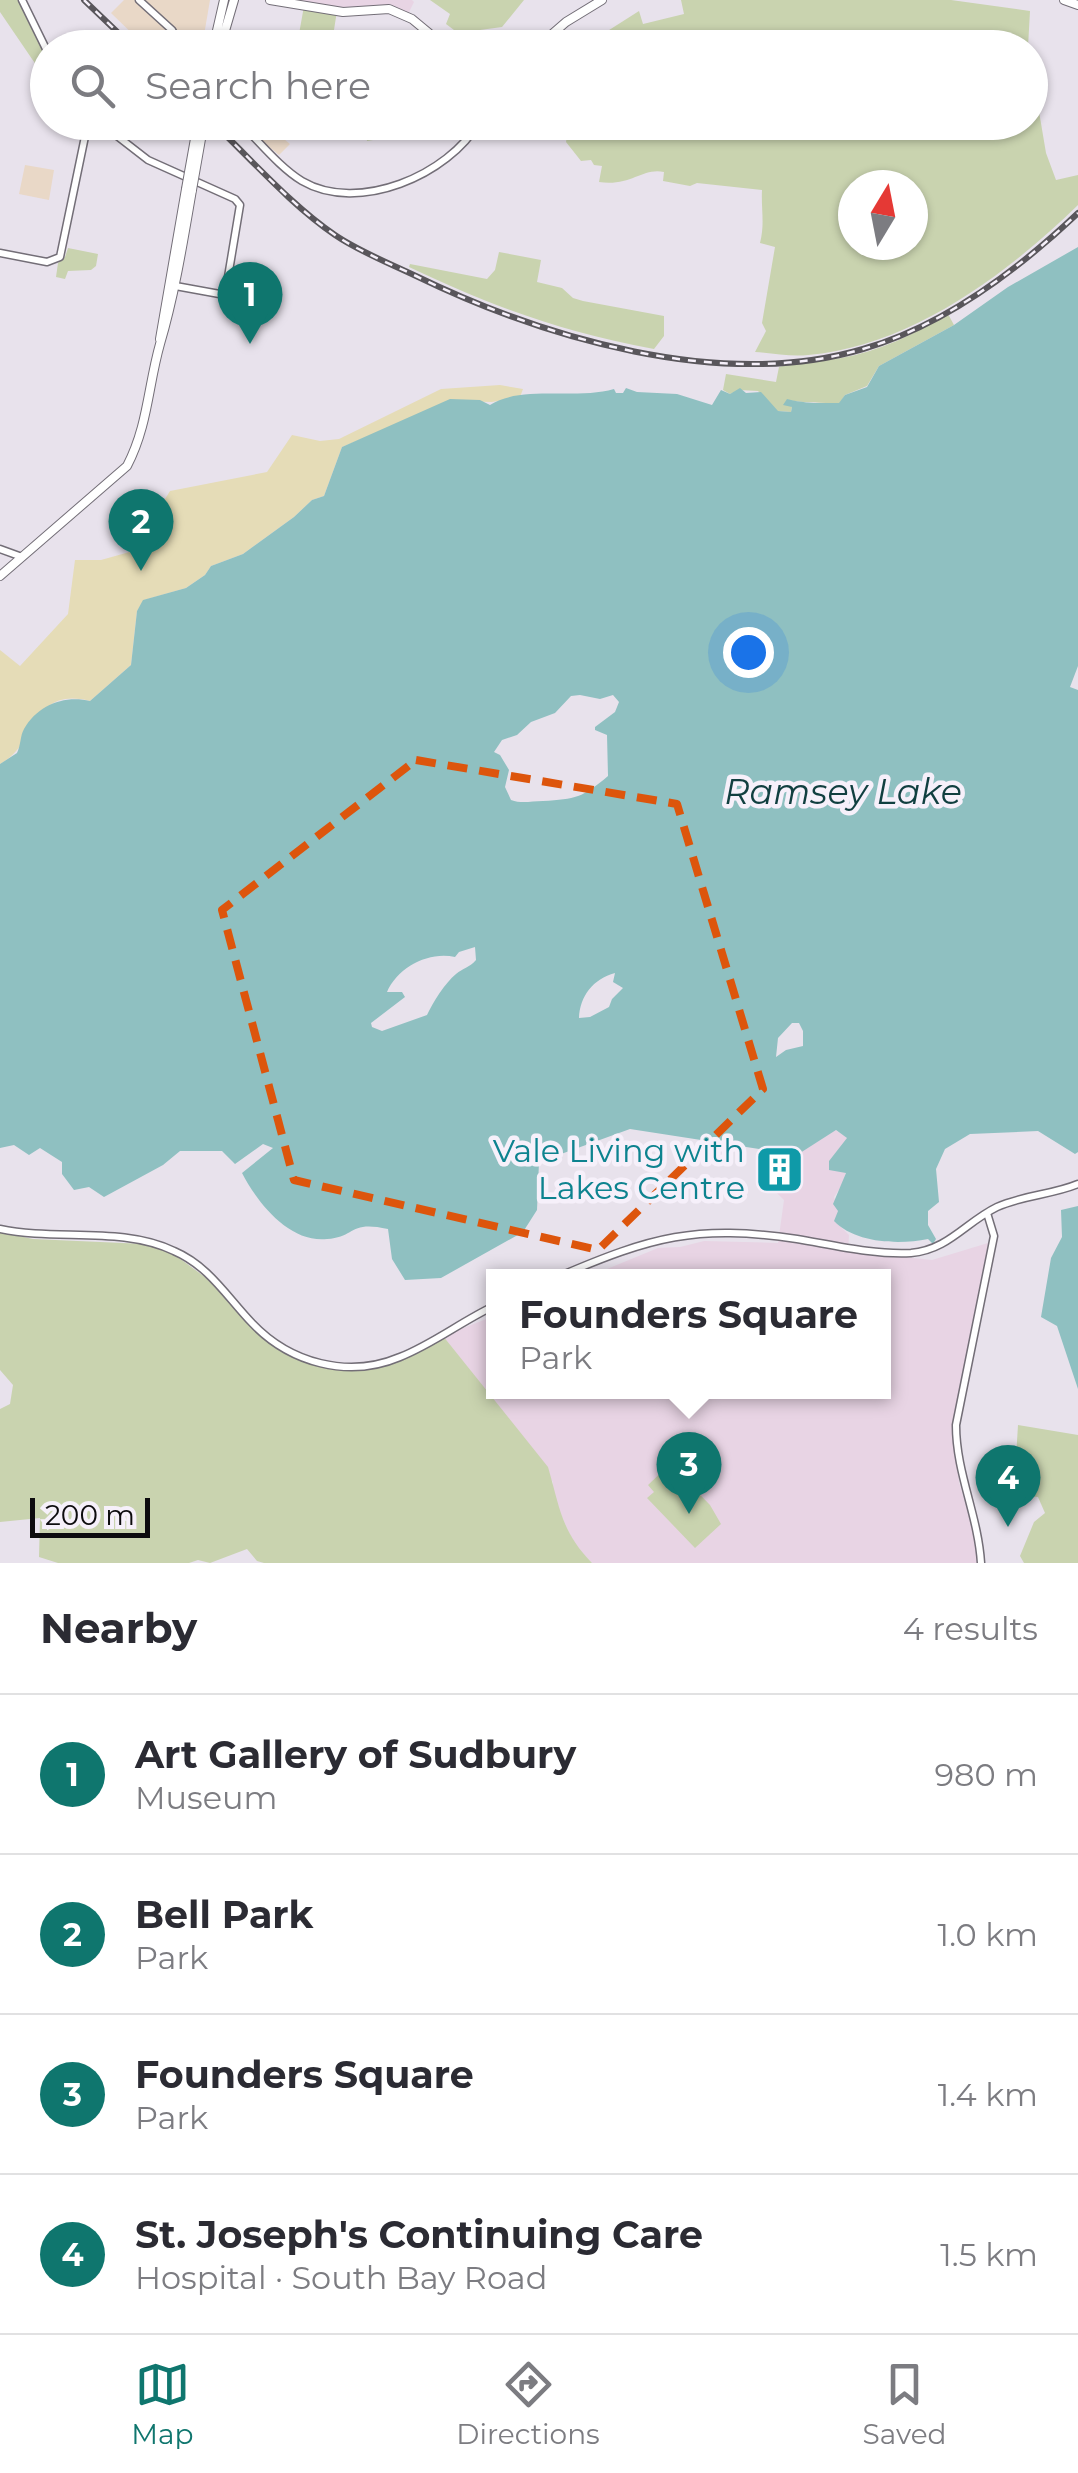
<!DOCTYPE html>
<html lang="en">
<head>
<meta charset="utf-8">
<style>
  :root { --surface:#fff; --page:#f7f7f7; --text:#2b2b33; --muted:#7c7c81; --line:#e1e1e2; --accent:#0f766e }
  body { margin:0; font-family:Montserrat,sans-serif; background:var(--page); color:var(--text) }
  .compass { position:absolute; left:838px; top:170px; width:90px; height:90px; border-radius:50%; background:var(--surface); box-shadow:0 2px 8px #0004; rotate:10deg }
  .scale { position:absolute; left:30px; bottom:25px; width:120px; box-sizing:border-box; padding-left:10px; border:5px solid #0d0b0e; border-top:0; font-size:28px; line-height:35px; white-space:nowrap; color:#0d0b0e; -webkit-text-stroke:8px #f6f0fa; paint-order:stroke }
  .you { position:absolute; left:748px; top:652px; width:35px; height:35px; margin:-25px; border:8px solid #fff; border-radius:50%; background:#1a73e8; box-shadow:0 0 0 15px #1a73e833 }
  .badge { display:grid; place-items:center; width:65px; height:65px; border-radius:50%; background:var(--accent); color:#fff; font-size:32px; font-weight:700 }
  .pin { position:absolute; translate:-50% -82px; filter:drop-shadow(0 2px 5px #0008) }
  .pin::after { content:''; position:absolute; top:52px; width:35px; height:30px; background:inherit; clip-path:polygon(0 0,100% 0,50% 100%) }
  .popup { position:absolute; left:486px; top:1269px; width:405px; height:130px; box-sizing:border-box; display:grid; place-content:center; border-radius:0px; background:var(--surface); filter:drop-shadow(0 2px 8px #0005); font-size:32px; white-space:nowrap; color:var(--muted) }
  .popup b { font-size:38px; color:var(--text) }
  .popup::after { content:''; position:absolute; left:50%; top:100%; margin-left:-20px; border:20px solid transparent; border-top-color:var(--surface) }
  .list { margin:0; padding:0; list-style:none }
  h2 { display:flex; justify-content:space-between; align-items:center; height:130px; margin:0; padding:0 40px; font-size:42px }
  h2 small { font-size:32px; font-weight:400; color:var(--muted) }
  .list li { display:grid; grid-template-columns:65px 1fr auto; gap:30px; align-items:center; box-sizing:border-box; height:160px; padding:0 40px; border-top:2px solid var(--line) }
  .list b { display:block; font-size:38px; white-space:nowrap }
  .list p { margin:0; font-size:32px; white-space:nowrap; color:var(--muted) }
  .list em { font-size:32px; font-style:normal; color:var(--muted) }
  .icon { flex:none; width:55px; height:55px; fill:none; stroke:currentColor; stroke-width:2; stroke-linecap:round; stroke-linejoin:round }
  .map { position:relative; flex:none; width:1078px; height:1563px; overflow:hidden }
  .search { position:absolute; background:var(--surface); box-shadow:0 2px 8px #0004; left:30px; right:30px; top:30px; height:110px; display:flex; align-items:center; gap:25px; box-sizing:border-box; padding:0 35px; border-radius:55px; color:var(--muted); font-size:38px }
  .sheet { height:770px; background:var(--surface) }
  nav { display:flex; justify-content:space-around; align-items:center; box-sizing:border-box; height:140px; border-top:2px solid var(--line); background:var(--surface); font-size:28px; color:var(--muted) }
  nav a { display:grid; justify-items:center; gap:5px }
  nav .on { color:var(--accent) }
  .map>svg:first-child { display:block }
  .commercial { fill:#e9d8c7 }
  .education { fill:#e8d4e4 }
  .green { fill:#c9d3af; fill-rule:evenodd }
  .sand { fill:#e5dcb7 }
  .water { fill:#8fc0c1; fill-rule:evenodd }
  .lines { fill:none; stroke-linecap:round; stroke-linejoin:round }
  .tertiary-casing { stroke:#736e77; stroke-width:9 }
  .secondary-casing { stroke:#736e77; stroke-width:10 }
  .tertiary { stroke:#fff; stroke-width:6 }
  .secondary { stroke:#fff; stroke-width:8 }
  .rail-casing { stroke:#59565b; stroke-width:6 }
  .rail { stroke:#f6f0fa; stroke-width:2.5; stroke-dasharray:8; stroke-linecap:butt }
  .secondary-bridge-casing { stroke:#736e77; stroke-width:10; stroke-linecap:butt }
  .secondary-bridge { stroke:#fff; stroke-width:8 }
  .marked { fill:none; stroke:#dd550c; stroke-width:8; stroke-dasharray:20 12; stroke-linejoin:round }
  .labels { text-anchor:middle; stroke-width:9; stroke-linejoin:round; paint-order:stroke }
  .culture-label { font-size:32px; fill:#0d838f; stroke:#f6f0fa; text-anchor:end }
  .water-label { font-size:35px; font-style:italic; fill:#113f40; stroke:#f6f0fa }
</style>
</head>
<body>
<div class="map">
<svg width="1078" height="1563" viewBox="0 0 1078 1563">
  <rect width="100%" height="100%" fill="#e8e2ec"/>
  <path class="commercial" d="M124,0h86l-8,47h-56l-35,-34z
    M240,123h40l-2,11 12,10 -11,11z
    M25,165l29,5 -5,30 -30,-6z"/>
  <path class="education" d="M278,0h134l2,2 -7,14 -8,-5h-44z
    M835,1130l13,8 -19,23 17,11 -4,13 -8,12 4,14 -3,10 14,14 -1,16 84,9 56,-17 -34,184 5,55 14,49 4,32h-385l-18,-19 -22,-50 1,-12 -110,-146 51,-20v76h390v-116h-294l68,-28 22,-1 24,-6 74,2 6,-43 -11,-11 -5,-23 3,-15 26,4z"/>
  <path class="green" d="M0,0h23l24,52v29l-47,-69z
    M430,0h94l-22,27 -44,6 -12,-9 4,-10z
    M681,0h270l79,11 -2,36h-431l9,-15 33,-21 4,13 41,-10z
    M304,6l33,5 -4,25 53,11 -128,1 2,-13 17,-5 22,4z
    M1031,64l15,89 10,27 22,-5v30c-71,69 -167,141 -270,150 -17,2 -35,-2 -53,-3l11,-21 -4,-8 13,-76 -15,-4c5,-19 1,-34 2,-53l-65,-7 -7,3 -27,-5 1,-9c-21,-5 -34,15 -65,10l3,-16 -8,-1 -3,-5 -10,1 -15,-19 3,-20h461zM853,185h60v60h-60z
    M280,122l110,1 13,12 -36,6 -1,-15 -36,-2 -16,7z
    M68,248l30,6 -2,12 -5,4 -23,1 -3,8 -9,-2 2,-14 7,-6z
    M499,252l42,8 -4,22 25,6 11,10 10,3 81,15v20l-10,13c-94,-18 -158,-41 -245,-82l1,-3 77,15 8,-9z
    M948,314l6,11 -75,41 -12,20 -22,9 -5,8c-19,0 -34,0 -53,-3l5,7 -1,5 -14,-1 -19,-20 -19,-1 -9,4 -7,-4 3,-16 50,8 3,-15c20,-6 41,-5 62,-9 39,-7 74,-24 107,-44z
    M0,1232l33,7 112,5 26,8 42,31 55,59 60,27 30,1 43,-9 42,-25 105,131c12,41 13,64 44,96h-328l-7,-2 -10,-12 -37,14 -12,-3 -9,3h-131l-19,-6 1,-39 -40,4v-113l10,-5 3,-19 -13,-15z
    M1018,1425l60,10v128h-54l-4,-7 14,-34 11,-9 -7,-16 -22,-2 -2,-5z
    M670,1464l40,41 11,19 -26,24 -48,-50 7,-6 -6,-7z"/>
  <path class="sand" d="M500,385l23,4 -3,8 -28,5 -38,-1 -112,46 -18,49 -12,4 -18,17 -51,37 -32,12 -6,9 -19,13 -42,12 -7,11 -6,54 -41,36c-60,-15 -51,43 -90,63v-114l20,16 48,-52 7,-54h26l32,-9 37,-60 97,-19 25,-37 28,6 19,-2 102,-50z"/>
  <path class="water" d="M1078,247v419l-8,21 8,3v462l-3,2 -37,-23 -68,3 -25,15 -9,20 3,33 -11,9v14l8,14 -3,5 -5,-5c-30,6 -73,4 -94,-18l4,-10 -5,-7 13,-31 -17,-3v-9l18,-23 -11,-8 -39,25 -167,-26 -91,33 -2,48 -14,22 -82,46 -36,2 -13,-21 -4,-30c-39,-9 -32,8 -61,10 -38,4 -70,-37 -85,-66l31,-25 -10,-4 -28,20 -13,-13h-42l-17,14 -59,32 -15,-10 -15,3 -12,-16v-12l-22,-14 -11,7 -15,-10 -14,3v-384l17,-11c4,-8 3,-17 7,-24 14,-24 40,-34 66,-28l41,-36 6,-54 6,-11 43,-12 19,-13 6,-9 32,-12 51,-37 18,-17 12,-4 18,-49 108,-48 30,1 10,5c30,-20 87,-5 124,-16l2,4h7l3,-5 11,4 40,2 35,11 9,-15 9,4 10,-6 6,5 15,-1 17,19 13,1 1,-5 -9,-2 4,-6c20,5 33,4 52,4l6,-8 22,-8 12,-21 75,-41 54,-38zM580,695l20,4 13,-4 6,7 -4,10 -20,15v3l12,5 1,41c-26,22 -32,23 -65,25 -12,0 -21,3 -32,-1l-6,-13 4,-17 -9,-15 -6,-3 8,-12 15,-5 14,-13 24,-9 16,-17zM475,947l1,13c-7,8 -13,8 -20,14 -11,9 -23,28 -29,41l-45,16 -10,-4 -1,-4 34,-26 -3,-5h-15c11,-25 42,-41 68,-35l4,-5zM615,973l-2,9 10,6 -11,11 -3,8 -19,10 -11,1c1,-22 14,-39 36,-45zM792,1023h7l4,8v15l-17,4 -10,7 2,-19z
    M1078,1206v183l-21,-63 -16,-9 10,-59 11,-21 -1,-27z"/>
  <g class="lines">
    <defs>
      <path id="tertiary" d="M22,0l26,53
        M139,0l33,30 10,18
        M99,122l49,38 87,39 5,6 -15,90 -55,-10
        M239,122c20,19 40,45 63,59 56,33 147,-6 177,-59
        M0,253l47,9 13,-5 28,-135
        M0,549l22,8
        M0,1229c56,12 122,-3 174,22 35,15 53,46 78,72 38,40 96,56 148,34 33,-13 62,-36 94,-51
        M560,1276c91,-39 136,-52 237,-37 36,6 77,16 114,14 37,-3 55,-31 86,-46 26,-12 55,-12 81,-23
        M981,1563c-3,-48 -25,-90 -25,-138l38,-189 -7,-23"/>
      <path id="secondary" d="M270,0l73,12 46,-3 23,10 35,29
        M1064,0l14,5
        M213,48l11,-48
        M220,48l14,-48
        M536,48l30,-26 36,-22
        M160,339l26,-150
        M0,576l127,-110c21,-40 21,-80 33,-122 15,-51 23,-102 32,-154"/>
    </defs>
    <use href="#tertiary" class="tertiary-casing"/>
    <use href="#secondary" class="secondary-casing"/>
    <use href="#tertiary" class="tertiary"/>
    <use href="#secondary" class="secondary"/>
    <defs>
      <path id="rail" d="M84,0l50,48
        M212,122c40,38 78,82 123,113 25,17 54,28 81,41 128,62 305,115 447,73 80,-23 155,-79 215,-136"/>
    </defs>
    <use href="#rail" class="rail-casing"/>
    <use href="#rail" class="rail"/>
    <defs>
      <path id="secondary-bridge" d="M186,189l12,-67
        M192,190l12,-68"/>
    </defs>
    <use href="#secondary-bridge" class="secondary-bridge-casing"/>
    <use href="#secondary-bridge" class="secondary-bridge"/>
  </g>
  <path class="marked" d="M416,760l261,44 86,285 -165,161 -304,-70 -72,-270z"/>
  <defs>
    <symbol id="building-square" viewBox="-11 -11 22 22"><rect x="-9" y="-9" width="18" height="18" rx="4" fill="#0f9aa8" stroke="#f6f0fa"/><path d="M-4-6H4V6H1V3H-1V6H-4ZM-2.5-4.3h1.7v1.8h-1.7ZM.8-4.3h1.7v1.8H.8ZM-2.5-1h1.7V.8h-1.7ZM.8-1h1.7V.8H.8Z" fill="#fff"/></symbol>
  </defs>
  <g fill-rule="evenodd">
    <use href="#building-square" x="752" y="1142" width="55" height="55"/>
  </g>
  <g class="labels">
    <g class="culture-label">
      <text x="745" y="1162">Vale Living with<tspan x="745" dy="37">Lakes Centre</tspan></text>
    </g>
    <g class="water-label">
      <text x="843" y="804">Ramsey Lake</text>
    </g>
  </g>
</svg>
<svg class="compass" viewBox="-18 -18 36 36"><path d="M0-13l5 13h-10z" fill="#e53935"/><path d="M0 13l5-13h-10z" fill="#7c7c81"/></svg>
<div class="scale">200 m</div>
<div class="you"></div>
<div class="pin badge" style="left:250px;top:344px">1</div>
<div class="pin badge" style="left:141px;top:571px">2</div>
<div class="pin badge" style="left:689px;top:1514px">3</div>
<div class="popup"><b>Founders Square</b>Park</div>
<div class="pin badge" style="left:1008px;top:1527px">4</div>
<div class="search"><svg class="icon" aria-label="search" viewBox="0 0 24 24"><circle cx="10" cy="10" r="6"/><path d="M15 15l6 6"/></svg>Search here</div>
</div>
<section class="sheet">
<h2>Nearby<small>4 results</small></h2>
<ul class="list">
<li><span class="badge">1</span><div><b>Art Gallery of Sudbury</b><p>Museum</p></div><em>980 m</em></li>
<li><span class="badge">2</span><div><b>Bell Park</b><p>Park</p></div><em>1.0 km</em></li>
<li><span class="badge">3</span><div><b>Founders Square</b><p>Park</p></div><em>1.4 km</em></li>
<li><span class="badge">4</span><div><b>St. Joseph's Continuing Care</b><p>Hospital · South Bay Road</p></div><em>1.5 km</em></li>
</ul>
</section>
<nav>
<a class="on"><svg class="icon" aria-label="map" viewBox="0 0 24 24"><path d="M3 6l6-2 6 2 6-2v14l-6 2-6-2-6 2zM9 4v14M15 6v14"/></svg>Map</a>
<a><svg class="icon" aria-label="directions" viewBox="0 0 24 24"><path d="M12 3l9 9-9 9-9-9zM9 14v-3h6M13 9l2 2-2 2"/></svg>Directions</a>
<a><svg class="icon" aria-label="saved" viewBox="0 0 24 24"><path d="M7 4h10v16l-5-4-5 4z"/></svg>Saved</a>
</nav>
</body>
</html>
